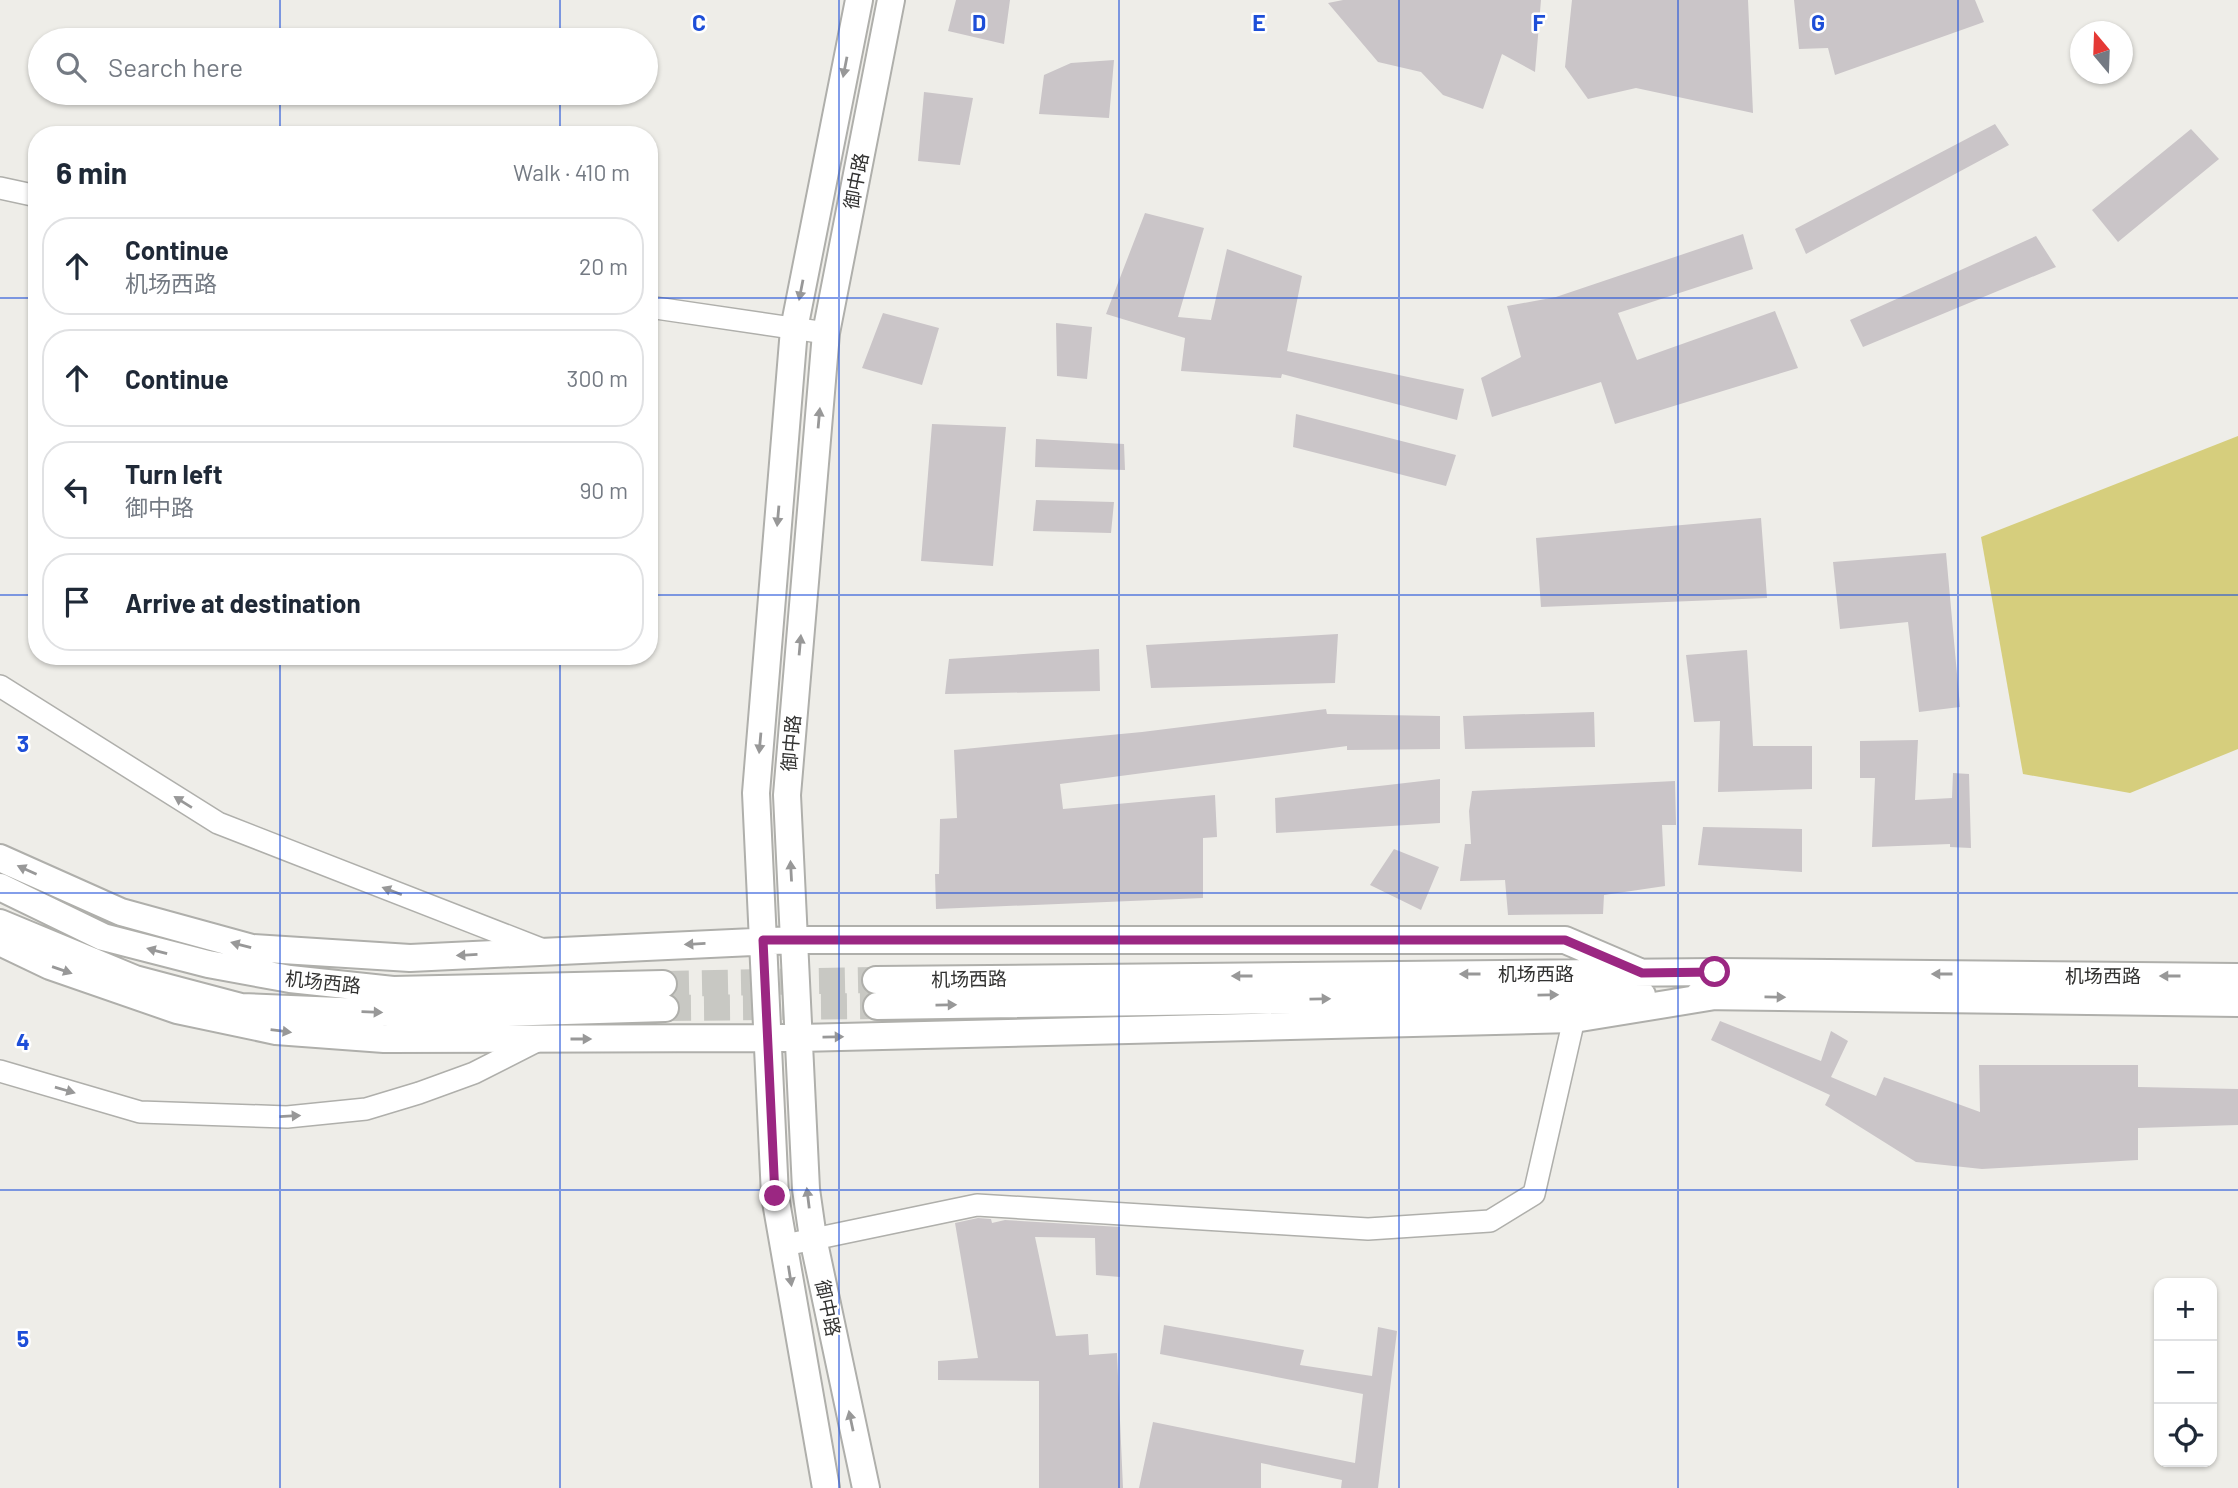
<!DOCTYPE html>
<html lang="en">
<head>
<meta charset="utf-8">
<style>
  :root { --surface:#fff; --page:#f6f6f7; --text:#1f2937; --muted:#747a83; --line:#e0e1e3 }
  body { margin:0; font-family:Barlow,"Noto Sans SC",sans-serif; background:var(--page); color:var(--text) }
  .controls { position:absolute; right:21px; bottom:21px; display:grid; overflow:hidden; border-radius:14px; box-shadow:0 2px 5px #0004 }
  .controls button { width:63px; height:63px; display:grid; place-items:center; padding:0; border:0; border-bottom:2px solid var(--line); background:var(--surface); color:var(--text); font:35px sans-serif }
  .compass { position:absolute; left:2070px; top:21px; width:63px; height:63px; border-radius:50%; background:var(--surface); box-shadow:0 2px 5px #0004; rotate:341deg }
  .stop { position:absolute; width:21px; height:21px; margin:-16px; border:5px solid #9b2782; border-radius:50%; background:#fff }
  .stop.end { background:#9b2782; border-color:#fff; box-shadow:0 2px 7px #0008 }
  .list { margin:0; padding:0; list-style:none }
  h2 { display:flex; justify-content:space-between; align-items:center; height:91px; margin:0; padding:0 28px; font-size:30px }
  h2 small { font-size:23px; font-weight:400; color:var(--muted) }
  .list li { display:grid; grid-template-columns:46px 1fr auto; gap:21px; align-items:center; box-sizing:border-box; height:98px; margin:0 14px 14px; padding:0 14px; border:2px solid var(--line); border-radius:28px }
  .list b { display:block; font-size:26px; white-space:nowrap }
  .list p { margin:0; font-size:23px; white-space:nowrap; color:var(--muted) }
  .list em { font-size:23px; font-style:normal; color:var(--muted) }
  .icon { flex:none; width:38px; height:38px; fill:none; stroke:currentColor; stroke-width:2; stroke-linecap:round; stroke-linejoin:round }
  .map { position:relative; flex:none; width:2238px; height:1488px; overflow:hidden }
  .search { position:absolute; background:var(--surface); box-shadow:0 2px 5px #0004; left:28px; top:28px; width:630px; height:77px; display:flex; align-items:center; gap:18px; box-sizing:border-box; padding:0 24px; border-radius:38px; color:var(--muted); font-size:26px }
  .panel { position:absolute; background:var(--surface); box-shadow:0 2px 5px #0004; left:28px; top:126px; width:630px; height:539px; border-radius:28px }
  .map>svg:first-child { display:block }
  .green { fill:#d6ce7d }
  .building { fill:#cac5c8 }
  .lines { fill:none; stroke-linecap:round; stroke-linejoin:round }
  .major-tunnel { stroke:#c8c8c3; stroke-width:26; stroke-dasharray:26 13; stroke-linecap:butt }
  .minor-casing { stroke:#afafab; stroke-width:24 }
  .major-casing { stroke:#afafab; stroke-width:30 }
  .minor { stroke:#fff; stroke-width:21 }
  .major { stroke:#fff; stroke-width:26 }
  .oneway { fill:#989898 }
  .route { stroke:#9b2782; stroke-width:9 }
  .grid { fill:none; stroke:#1d4ed8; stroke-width:2; stroke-opacity:0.55 }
  .labels { text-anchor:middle; stroke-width:5; stroke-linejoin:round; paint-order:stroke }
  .street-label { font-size:19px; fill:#323231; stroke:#fff }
  .grid-label { font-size:23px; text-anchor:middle; font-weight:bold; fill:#1d4ed8; stroke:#fff; stroke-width:5; stroke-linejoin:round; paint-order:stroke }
</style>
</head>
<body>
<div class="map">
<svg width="2238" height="1488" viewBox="0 0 2238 1488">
  <rect width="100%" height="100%" fill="#eeede8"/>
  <path class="green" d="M2238,436v313l-108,44 -107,-19 -42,-237z"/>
  <path class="building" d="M956,0h54l-6,44 -56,-13z
    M1343,0h198l-6,72 -33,-18 -19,55 -40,-14 -22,-23 -43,-10 -50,-59z
    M1572,0h176l5,113 -117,-25 -48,11 -23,-32z
    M1794,0h181l9,22 -149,53 -7,-27 -29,1z
    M1114,60l-5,58 -70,-4 5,-39 27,-12z
    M924,92l49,6 -13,67 -42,-4z
    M1995,124l14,21 -203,109 -11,-25z
    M2191,129l28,30 -101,83 -26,-32z
    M1145,213l59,15 -26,89 33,3 16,-71 75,27 -15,75 177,38 -7,31 -175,-46 -1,4 -100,-7 4,-33 -79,-24z
    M1743,234l10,35 -135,44 19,47 138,-49 23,57 -183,56 -14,-42 -109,35 -11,-39 40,-21 -14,-51 49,-9z
    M2036,236l20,31 -193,80 -13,-27z
    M883,313l56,15 -17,57 -60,-17z
    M1056,323l36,4 -5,52 -30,-3z
    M1296,414l160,41 -10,31 -153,-39z
    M932,424l74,3 -13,139 -72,-5z
    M1036,439l88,5 1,26 -90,-3z
    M1036,500l78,2 -3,31 -78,-2z
    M1761,518l6,80 -226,9 -5,-69z
    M1946,553l14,154 -41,5 -11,-90 -68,7 -7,-67z
    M1338,634l-3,49 -184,5 -5,-43z
    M1099,649l1,42 -155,3 4,-35z
    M1747,650l6,96h59v43l-94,3 2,-71 -26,1 -8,-67z
    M1326,709l1,5 113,2v33l-93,1v-4l-287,38 3,25 152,-14 2,42 -14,1v60l-267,11 -1,-35h4l1,-55 17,-1 -3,-68 188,-18z
    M1594,712l1,35 -130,2 -2,-33z
    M1918,740l-3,60 37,-2 1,-25 16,1 2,74 -21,-1v-3l-78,3 3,-69h-15v-37z
    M1440,779v44l-164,10 -1,-35z
    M1675,781l1,44h-14l3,61 -61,9 -1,19 -95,1 -3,-35 -45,1 5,-37h6l-2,-33 3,-20z
    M1703,827l99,2v43l-104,-7z
    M1394,849l45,18 -18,43 -51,-25z
    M1720,1021l101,40 10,-30 17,10 -17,36 45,19 8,-19 96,35 -1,-47h159v22l100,2v36l-100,3v32l-156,9 -66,-7 -91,-57 5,-10 -119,-55z
    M978,1218l13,1 1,4 13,-3 115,7v50l-24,-2 -1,-37 -60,-1 21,99 32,-2 1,21 28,-2 6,135h-84v-107l-101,-1v-19l40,-3 -23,-135z
    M1164,1325l140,25 -4,15 72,11 6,-49 19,4 -19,157h-37l1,-8 -81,-17v25h-122l14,-66 202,41 8,-69 -203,-40z"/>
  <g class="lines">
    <path class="major-tunnel" d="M663,984l213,-4
      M665,1008l212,-2"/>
    <defs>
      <path id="minor" d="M0,188l37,8
        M649,307l177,26
        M0,686l218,137 323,126
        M0,1071l140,41 147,5 79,-8 53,-16 55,-20 67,-34
        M785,1245l192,-40 391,24 122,-8 44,-27 40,-175"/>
      <path id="major" d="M0,858l121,54 131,36 158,10 384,-18h771l77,33
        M0,887l103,50 105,27 82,15 103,11 270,-6
        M0,923l135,56 106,28 196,8 228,-7
        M0,942l50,24 127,44 99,21 108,8 415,-1 775,-19 141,-23
        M876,980l839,-8 523,5
        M1698,996l540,7
        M877,1006l765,-11
        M826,1488l-51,-292 -19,-403 38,-464 65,-329
        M866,1488l-53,-250 -7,-49 -19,-394 39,-462 65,-333"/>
    </defs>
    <use href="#minor" class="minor-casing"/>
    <use href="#major" class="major-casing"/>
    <use href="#minor" class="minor"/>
    <use href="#major" class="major"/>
  </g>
  <defs><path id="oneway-solid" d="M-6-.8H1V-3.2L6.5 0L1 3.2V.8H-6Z" transform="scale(1.75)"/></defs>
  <g class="oneway">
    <use href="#oneway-solid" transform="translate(845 67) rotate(101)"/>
    <use href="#oneway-solid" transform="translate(801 290) rotate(101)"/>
    <use href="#oneway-solid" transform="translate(819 418) rotate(-85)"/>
    <use href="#oneway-solid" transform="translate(778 516) rotate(95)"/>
    <use href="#oneway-solid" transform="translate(800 645) rotate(-85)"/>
    <use href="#oneway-solid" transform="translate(760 743) rotate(95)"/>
    <use href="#oneway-solid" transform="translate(183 802) rotate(-148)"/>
    <use href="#oneway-solid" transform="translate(27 870) rotate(-156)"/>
    <use href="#oneway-solid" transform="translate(791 871) rotate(-93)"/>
    <use href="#oneway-solid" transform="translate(392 891) rotate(-159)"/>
    <use href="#oneway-solid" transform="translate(695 944) rotate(177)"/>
    <use href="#oneway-solid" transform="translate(241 945) rotate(-165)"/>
    <use href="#oneway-solid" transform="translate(157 951) rotate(-165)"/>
    <use href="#oneway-solid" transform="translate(467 955) rotate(177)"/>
    <use href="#oneway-solid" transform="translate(62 970) rotate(19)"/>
    <use href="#oneway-solid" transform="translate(1470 974) rotate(180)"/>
    <use href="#oneway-solid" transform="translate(1942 974) rotate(-180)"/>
    <use href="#oneway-solid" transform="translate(1242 976) rotate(180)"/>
    <use href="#oneway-solid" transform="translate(2170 976) rotate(-180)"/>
    <use href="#oneway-solid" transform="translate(1548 995) rotate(-1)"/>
    <use href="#oneway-solid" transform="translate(1775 997) rotate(1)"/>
    <use href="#oneway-solid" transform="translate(1320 999) rotate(-1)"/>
    <use href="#oneway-solid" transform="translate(946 1005) rotate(-1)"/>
    <use href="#oneway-solid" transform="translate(372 1012) rotate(2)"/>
    <use href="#oneway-solid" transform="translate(281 1031) rotate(7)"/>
    <use href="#oneway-solid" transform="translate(833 1037) rotate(-1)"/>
    <use href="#oneway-solid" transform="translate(581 1039)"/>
    <use href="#oneway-solid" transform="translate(65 1090) rotate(16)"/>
    <use href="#oneway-solid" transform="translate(290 1116) rotate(-3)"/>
    <use href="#oneway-solid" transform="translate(808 1198) rotate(-97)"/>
    <use href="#oneway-solid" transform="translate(790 1276) rotate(81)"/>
    <use href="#oneway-solid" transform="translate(851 1421) rotate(-102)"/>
  </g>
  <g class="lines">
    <path class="route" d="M775,1196l-12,-256h802l77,33 73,-1"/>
  </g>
  <path class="grid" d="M280,0v40M560,0v40M839,0v1488M1119,0v1488M1399,0v1488M1678,0v1488M1958,0v1488M280,93v42M560,93v42M0,298h37M649,298h1589M0,595h37M649,595h1589M280,656v832M560,656v832M0,893h2238M0,1190h2238"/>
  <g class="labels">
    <g class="street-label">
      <text transform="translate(856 181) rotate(-79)" y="7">御中路</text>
      <text transform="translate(791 743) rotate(-85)" y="7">御中路</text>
      <text x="1536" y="981">机场西路</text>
      <text x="2103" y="983">机场西路</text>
      <text transform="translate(969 979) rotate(-1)" y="7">机场西路</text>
      <text transform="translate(323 982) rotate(6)" y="7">机场西路</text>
      <text transform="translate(828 1308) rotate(78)" y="7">御中路</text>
    </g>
  </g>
  <g class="grid-label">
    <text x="699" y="31">C</text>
    <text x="979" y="31">D</text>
    <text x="1259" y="31">E</text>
    <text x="1539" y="31">F</text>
    <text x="1818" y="31">G</text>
    <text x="23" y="752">3</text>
    <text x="23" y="1050">4</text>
    <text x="23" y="1347">5</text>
  </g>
</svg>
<div class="controls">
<button>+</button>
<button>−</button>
<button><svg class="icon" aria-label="locate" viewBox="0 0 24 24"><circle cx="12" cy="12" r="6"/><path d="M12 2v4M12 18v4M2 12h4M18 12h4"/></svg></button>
</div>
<svg class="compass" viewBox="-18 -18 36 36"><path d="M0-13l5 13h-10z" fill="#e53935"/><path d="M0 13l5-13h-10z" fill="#747a83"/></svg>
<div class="stop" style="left:1715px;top:972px"></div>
<div class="stop end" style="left:775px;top:1196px"></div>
<div class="search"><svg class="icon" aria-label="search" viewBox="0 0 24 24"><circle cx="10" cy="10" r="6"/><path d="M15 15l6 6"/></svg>Search here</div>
<section class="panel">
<h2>6 min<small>Walk · 410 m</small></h2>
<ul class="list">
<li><svg class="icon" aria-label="ahead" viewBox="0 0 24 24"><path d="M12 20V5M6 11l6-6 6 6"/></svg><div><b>Continue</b><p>机场西路</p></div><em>20 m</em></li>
<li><svg class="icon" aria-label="ahead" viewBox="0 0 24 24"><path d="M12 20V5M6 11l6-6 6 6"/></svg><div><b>Continue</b></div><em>300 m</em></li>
<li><svg class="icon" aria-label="left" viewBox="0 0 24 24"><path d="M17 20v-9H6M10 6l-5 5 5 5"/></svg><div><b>Turn left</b><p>御中路</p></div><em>90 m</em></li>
<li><svg class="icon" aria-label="arrive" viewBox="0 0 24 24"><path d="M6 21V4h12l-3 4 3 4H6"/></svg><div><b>Arrive at destination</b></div></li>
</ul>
</section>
</div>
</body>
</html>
